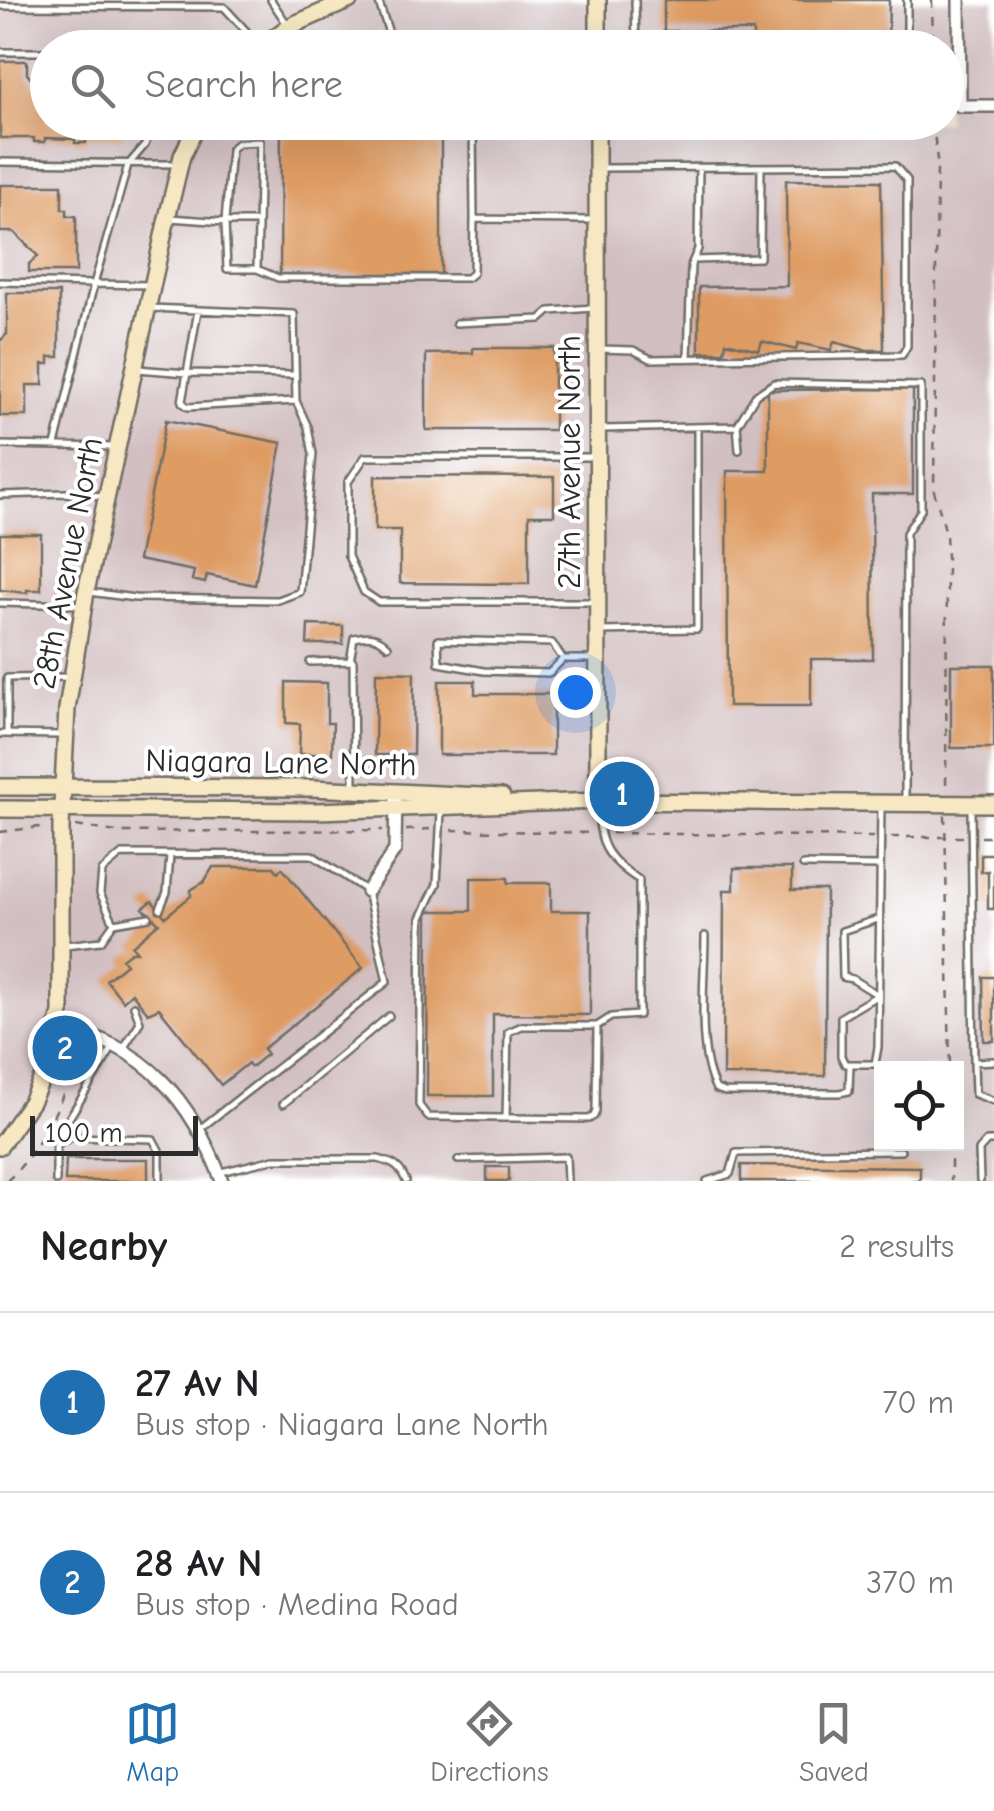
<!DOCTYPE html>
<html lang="en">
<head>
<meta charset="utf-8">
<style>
  :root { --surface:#fff; --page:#f2f2f2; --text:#202124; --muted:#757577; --line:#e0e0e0; --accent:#1f6fb2 }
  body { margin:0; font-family:"Comic Neue",sans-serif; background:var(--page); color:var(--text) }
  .controls { position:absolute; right:30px; bottom:30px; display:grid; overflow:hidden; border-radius:0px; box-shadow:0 10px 40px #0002 }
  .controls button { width:90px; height:90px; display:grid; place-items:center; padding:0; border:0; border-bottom:2px solid var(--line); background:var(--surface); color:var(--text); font:50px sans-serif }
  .scale { position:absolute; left:30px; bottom:25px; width:168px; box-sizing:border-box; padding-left:10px; border:5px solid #2b2b2b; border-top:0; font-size:28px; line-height:35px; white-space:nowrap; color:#2b2b2b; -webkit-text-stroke:8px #fff; paint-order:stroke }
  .you { position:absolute; left:575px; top:692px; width:35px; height:35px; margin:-25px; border:8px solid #fff; border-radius:50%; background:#1a73e8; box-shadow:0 0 0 15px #1a73e833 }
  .badge { display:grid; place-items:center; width:65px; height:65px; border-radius:50%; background:var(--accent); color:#fff; font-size:32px; font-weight:700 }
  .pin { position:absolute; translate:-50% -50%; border:5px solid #fff; box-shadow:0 2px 10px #0006 }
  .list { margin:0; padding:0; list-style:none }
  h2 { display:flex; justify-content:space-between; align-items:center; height:130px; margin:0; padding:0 40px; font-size:42px }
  h2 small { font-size:32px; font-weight:400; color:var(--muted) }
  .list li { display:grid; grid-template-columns:65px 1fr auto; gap:30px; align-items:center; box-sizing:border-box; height:180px; padding:0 40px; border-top:2px solid var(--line) }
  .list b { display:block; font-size:38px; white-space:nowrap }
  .list p { margin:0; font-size:32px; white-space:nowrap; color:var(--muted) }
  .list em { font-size:32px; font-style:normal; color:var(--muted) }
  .icon { flex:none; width:55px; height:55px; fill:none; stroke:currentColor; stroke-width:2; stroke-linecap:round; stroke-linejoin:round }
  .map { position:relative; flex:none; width:994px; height:1181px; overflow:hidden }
  .search { position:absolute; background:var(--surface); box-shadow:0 10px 40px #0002; left:30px; right:30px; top:30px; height:110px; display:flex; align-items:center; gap:25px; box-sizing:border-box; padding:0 35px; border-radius:55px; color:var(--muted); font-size:38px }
  .sheet { height:490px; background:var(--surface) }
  nav { display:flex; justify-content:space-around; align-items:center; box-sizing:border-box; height:140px; border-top:2px solid var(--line); background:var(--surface); font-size:28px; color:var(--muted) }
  nav a { display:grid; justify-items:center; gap:5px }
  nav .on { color:var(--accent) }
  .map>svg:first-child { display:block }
  .industrial { fill:#d2bfc1; fill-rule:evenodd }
  .building { fill:#de9c63 }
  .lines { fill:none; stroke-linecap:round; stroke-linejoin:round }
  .lane-casing { stroke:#716d65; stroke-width:10 }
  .street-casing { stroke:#716d65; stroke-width:16 }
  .secondary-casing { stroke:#716d65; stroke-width:20 }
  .path { stroke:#716d65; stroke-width:2.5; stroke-dasharray:8 8; stroke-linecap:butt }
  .lane { stroke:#fff; stroke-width:5 }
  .street { stroke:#fff; stroke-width:11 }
  .secondary { stroke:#f7e8c3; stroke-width:15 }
  .labels { text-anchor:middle; stroke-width:8; stroke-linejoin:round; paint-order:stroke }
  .street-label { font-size:32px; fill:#2b2b2b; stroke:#fff }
</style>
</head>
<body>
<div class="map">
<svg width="994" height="1181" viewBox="0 0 994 1181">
  <rect width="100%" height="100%" fill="#fff"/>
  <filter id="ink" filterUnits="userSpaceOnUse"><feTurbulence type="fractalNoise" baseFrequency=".01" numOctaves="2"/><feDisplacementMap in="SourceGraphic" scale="20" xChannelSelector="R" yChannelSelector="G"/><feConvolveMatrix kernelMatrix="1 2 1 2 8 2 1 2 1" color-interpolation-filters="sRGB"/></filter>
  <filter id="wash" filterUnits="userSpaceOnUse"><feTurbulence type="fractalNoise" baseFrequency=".0048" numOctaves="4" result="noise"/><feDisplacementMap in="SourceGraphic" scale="40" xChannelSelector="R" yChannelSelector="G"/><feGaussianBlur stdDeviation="2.25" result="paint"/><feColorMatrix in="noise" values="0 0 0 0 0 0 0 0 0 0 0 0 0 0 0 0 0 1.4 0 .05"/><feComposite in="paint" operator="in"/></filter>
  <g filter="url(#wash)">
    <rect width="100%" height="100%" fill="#f4e8d1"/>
    <path class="industrial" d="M0,0h994v1181h-994zM48,48h898v74h-898zM882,1068h74v76h-74z"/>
    <g id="blocks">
      <path class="building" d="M664,0h225l-1,48h-135v-17h-89z
        M0,61h27v13l10,11 4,-3 7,5v35h74v17l-36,-1v5h-11v-4l-30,-1v4h-11v-4h-34z
        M254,122h112v5h75v147h-161l1,-147h-27z
        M786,180l95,1 3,169h-19l-31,-8 -3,8 -33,-7 -2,7 -34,-9 -3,9 -33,-8 -2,10h-25v-65l88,-1z
        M0,185h62v24h5v7h9v56h-47v-8l9,-8 -24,-24h-14z
        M7,293h52v64h-10v7h-6v21h-16v31h-27v-75l7,-7z
        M473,348h81v82h-128v-76l47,-1z
        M913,389v105h-41l1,165h-62v47h-83l-1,-235h41v-81z
        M166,420l116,23 -27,142 -48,-10 -2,8 -13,-3 2,-9 -56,-11z
        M375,476l179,1v38h-25v69l-129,-1v-53h-25z
        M0,534h41v56h-14v3l-27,-3z
        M308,625l35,1v18h-36z
        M951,665h43v83h-43z
        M376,672l38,1 -1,82h-38z
        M439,681h36v13h78v61h-114z
        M286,682l41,1v40h6l-1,31h-33l1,-30 -14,-1z
        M981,854h13v55h-6v-38l-7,1z
        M213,867h61l4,5 4,-4 81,100 -100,81 4,5 -16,13 -3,-4 -27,22 -62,-77 -11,5 -16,-20 -9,8 -17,-21 20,-16 -4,-5 9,-7h6l-5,-6 27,-23 -16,-15 9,-7 13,16 26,-21v-6l13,-8z
        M734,868h58v22h34l-1,186 -102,-1 1,-185h10z
        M471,878h37v5h43v28h39v104l-97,-1v82h-66l1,-185h43z
        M983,977h11v64h-10z
        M66,1159h82v22h-83z
        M741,1165l179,2v14h-179z
        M487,1167h22v14h-22z"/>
    </g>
  </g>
  <g filter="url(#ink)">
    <use href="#blocks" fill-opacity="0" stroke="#716d65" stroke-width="2.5"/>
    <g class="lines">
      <defs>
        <path id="lane" d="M271,0l16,24
          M378,0l11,33v15
          M635,0l1,48
          M907,0v48
          M0,6l224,1 35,38
          M389,41h149v7
          M0,52h48
          M473,122l1,97 120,1
          M0,162l177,2
          M170,218l55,4 2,47h30l21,9h189l6,-5 1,-54
          M694,260l66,-2 1,-91
          M257,269l3,-127 -22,1 -7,6 -6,73h33
          M0,282l94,2 34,-119 17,-20 8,-23
          M456,323l85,-4 9,-8 44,-3
          M600,349l33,1 18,9 251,-4 5,-9v-166l-12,-14 -294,2
          M688,358l3,-93 7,-16 1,-81
          M137,369l50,4 11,-63
          M293,375l-106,-2 -5,29 6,5 108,-6
          M737,425l2,25
          M602,429l135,-3 19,-31 18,-12 147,3v124l-15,23 -1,268
          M0,445l115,2
          M55,445l39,-161 57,1
          M0,495l65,-2 37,3
          M89,592l46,6 143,2 22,-8 13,-138 -5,-27 -12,-26 -2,-87 -144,-6
          M593,602h-214l-15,-10 -16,-36v-74l17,-25h229
          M0,603l81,2
          M601,631l96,-2v-202
          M563,659l-11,-16 -114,-3 1,23 45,8 65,2 14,-14h33
          M350,661l4,-23c15,-3 23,-3 34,8
          M310,662l43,-1 1,126
          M0,734l62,1
          M7,734v-56l63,-1
          M971,809l3,253 20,-1
          M441,812l-4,72 -16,34 -2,187 9,12 161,2 5,-3 2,-5 1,-85 14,-9 28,-2v-135c-34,-22 -41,-37 -41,-78
          M803,865l75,1
          M160,909l7,-17 3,-36
          M878,919l-36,12 1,46 9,2 26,16 -37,22v39l4,8h30l3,-17 3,-241
          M114,923l35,-6
          M705,936c0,43 -9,115 11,153l9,3 114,1 10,-2 1,-26
          M65,945l36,-4 13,-18 -14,-30 2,-22 20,-17 190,1 55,36 20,91 -186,146
          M123,1049l17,-27 -6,-16
          M974,1063l1,31 19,7
          M283,1104l106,-88
          M506,1118l2,-86 14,-6h75
          M62,1140l1,-12 50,-81
          M458,1160l108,-3 1,24
          M221,1172l53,-13h104c15,4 22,7 28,22
          M56,1181v-35l15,-9 82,2 7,13v29
          M707,1181l23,-7 6,-21 165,-2
          M980,1181l-1,-31 8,-9h7"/>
        <path id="street" d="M959,0l1,106h34
          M367,891l28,-41 1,-59
          M58,1027c87,16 134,74 164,154"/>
        <path id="secondary" d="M260,48l28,-21 62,-27
          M598,48v-48
          M597,122l1,679
          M0,787l312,1 190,9
          M0,809l317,2 281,-10 396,3
          M0,1146l31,-44 13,-28 17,-61v-187l6,-117 19,-117 81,-374 15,-62 16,-34"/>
      </defs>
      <use href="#lane" class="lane-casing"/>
      <use href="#street" class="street-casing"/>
      <use href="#secondary" class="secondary-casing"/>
      <path class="path" d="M932,0l1,48
        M933,122l4,38 -3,331 12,42 1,24 -1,235
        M945,815l5,253
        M76,826l41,6 266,-2
        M406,830l27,-1
        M451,830l142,3
        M0,832l47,-6
        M611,833l262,4
        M891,837h72
        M981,837h13
        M951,1144v37
        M7,1181c39,-37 58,-87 74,-137"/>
      <use href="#lane" class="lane"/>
      <use href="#street" class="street"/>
      <use href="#secondary" class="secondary"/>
    </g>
  </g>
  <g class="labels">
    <g class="street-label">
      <text transform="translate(569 462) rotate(-90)" y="11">27th Avenue North</text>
      <text transform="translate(67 563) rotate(-79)" y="11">28th Avenue North</text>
      <text transform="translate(281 762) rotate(1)" y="11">Niagara Lane North</text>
    </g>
  </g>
</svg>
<div class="controls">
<button><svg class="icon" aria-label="locate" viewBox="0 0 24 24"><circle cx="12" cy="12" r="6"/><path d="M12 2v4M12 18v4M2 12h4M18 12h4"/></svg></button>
</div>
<div class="scale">100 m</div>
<div class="you"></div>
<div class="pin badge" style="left:622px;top:794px">1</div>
<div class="pin badge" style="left:65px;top:1048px">2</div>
<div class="search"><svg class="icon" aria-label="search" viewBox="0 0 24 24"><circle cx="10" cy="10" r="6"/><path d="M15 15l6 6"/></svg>Search here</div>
</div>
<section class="sheet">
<h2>Nearby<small>2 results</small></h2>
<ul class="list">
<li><span class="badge">1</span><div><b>27 Av N</b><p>Bus stop · Niagara Lane North</p></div><em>70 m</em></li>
<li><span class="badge">2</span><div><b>28 Av N</b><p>Bus stop · Medina Road</p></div><em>370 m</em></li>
</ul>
</section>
<nav>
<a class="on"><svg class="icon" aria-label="map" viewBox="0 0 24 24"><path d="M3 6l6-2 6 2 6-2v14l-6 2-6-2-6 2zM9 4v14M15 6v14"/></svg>Map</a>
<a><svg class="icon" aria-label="directions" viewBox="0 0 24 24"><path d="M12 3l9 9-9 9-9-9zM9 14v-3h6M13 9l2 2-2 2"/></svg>Directions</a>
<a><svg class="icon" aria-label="saved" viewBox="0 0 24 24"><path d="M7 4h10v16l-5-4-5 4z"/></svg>Saved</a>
</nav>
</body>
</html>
